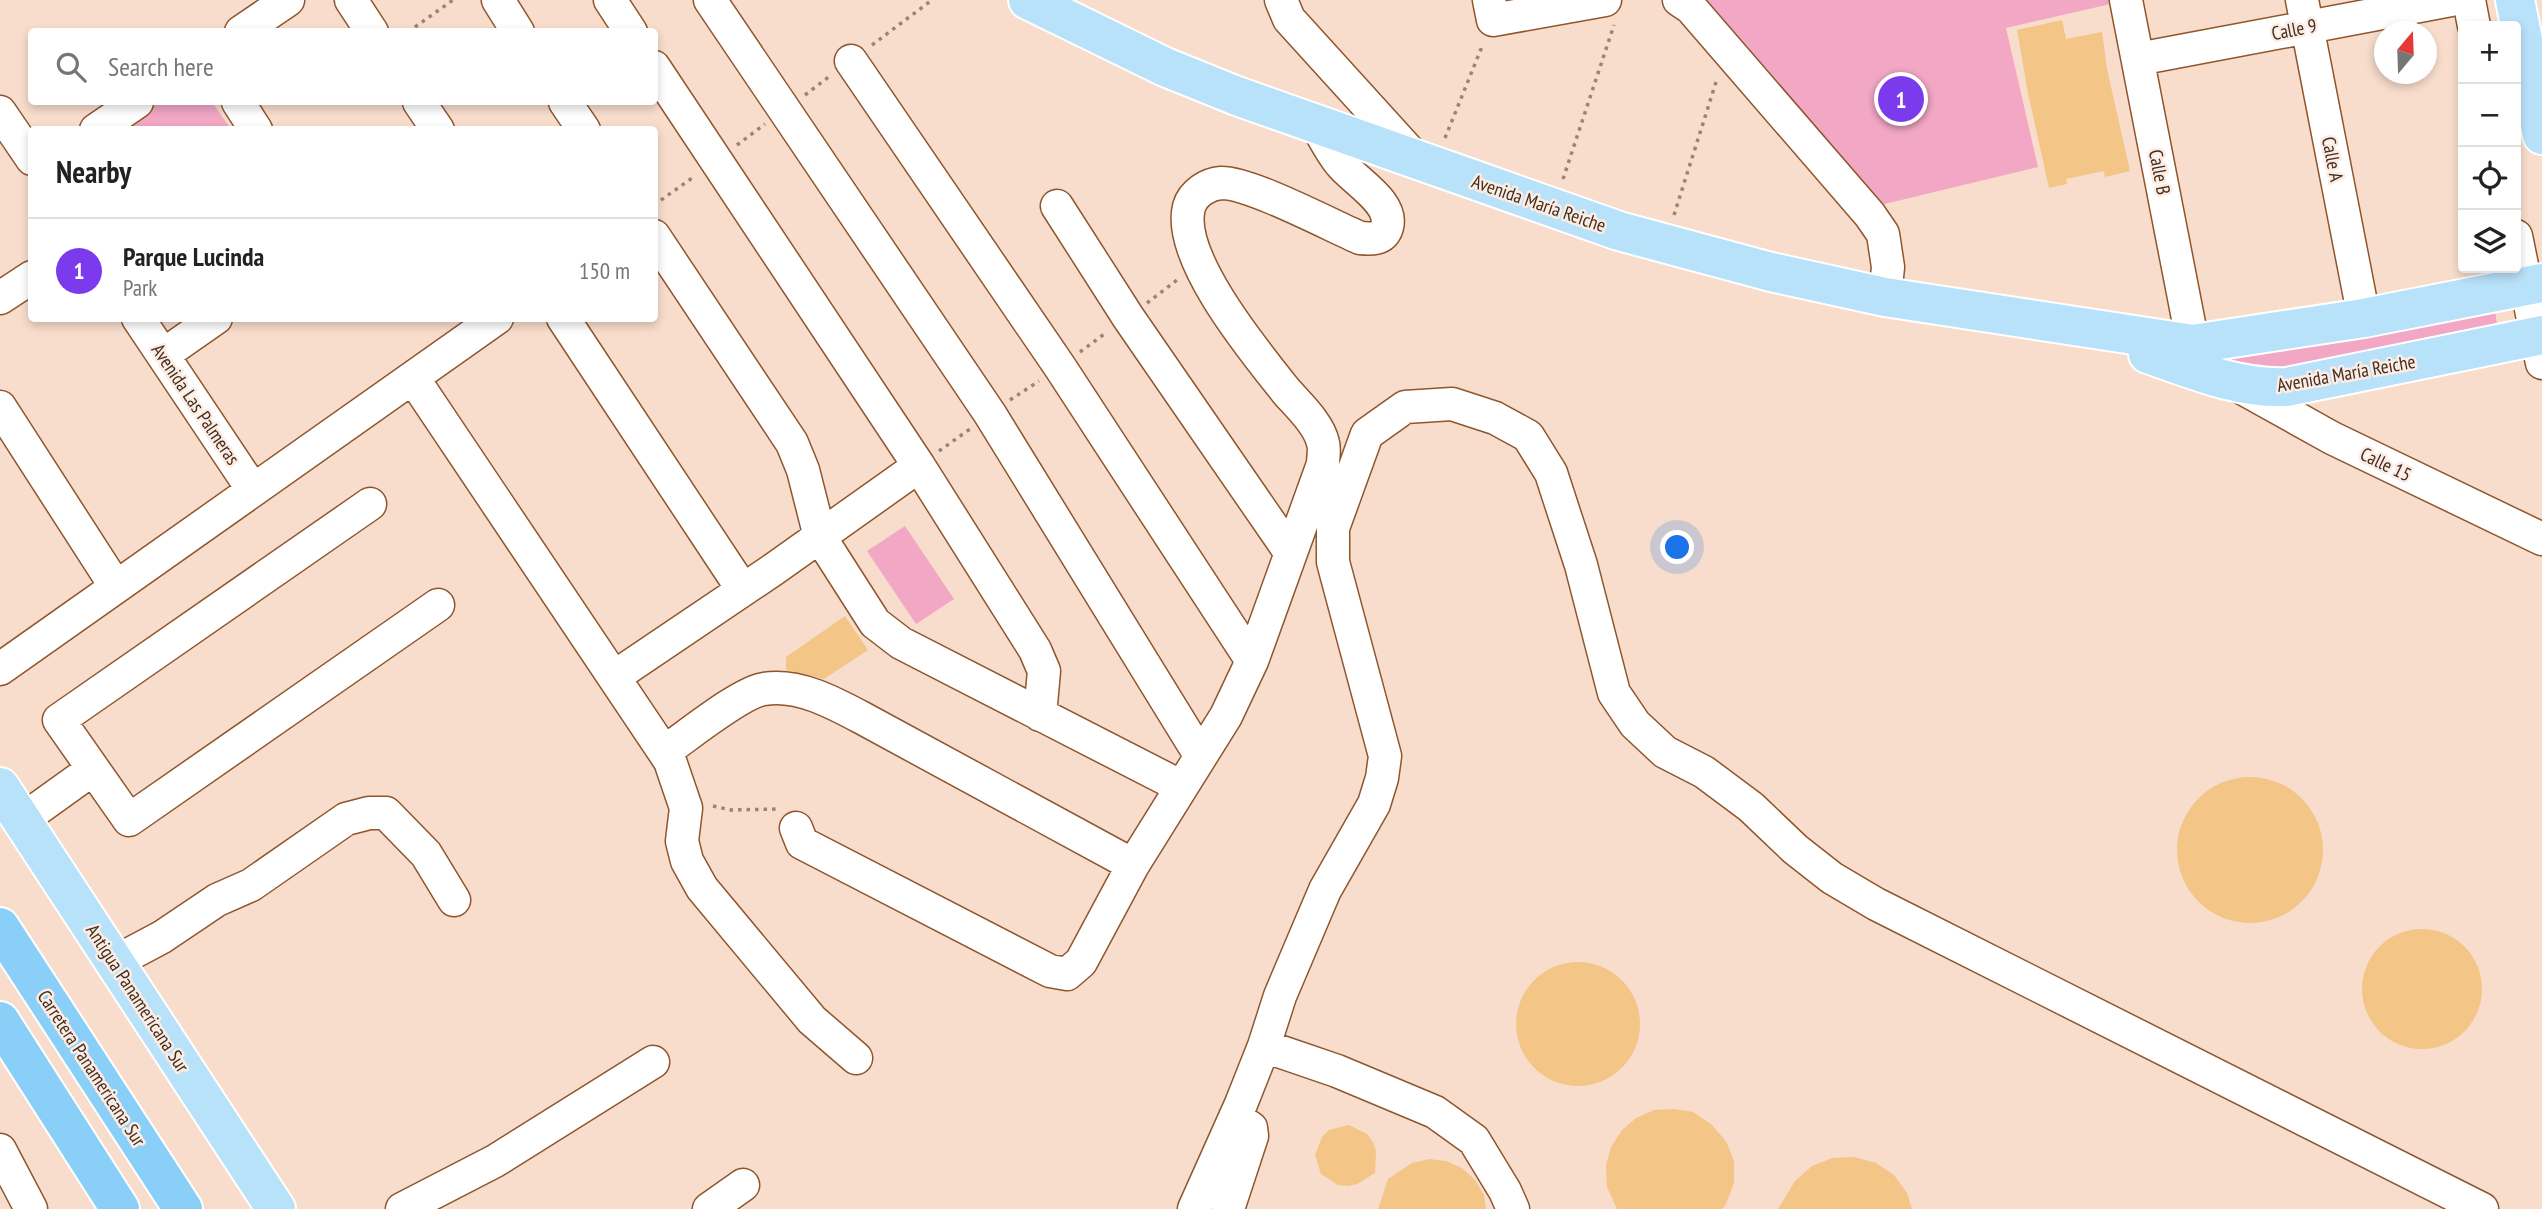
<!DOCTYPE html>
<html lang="en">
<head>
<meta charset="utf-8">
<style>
  :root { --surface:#fff; --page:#f6f6f6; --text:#222; --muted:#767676; --line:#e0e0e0; --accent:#7c3aed }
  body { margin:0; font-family:"PT Sans Narrow",sans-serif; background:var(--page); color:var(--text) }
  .controls { position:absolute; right:21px; top:21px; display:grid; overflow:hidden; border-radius:7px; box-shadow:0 4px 10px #0003 }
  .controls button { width:63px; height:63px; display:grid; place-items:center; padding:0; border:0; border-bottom:2px solid var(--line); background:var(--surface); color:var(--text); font:35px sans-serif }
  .compass { position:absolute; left:2374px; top:21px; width:63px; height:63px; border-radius:50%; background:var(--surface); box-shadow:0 4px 10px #0003; rotate:19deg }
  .you { position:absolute; left:1678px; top:548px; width:24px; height:24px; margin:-18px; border:5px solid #fff; border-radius:50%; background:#1a73e8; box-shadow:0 0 0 10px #1a73e833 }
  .badge { display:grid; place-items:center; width:46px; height:46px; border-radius:50%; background:var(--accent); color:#fff; font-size:23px; font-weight:700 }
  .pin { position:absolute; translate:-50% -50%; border:4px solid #fff; box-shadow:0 2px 7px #0006 }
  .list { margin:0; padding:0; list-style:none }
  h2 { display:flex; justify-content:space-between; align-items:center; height:91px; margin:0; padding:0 28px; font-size:30px }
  h2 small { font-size:23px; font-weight:400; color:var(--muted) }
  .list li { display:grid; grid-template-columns:46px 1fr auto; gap:21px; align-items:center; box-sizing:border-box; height:105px; padding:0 28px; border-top:2px solid var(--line) }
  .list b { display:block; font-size:26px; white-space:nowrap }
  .list p { margin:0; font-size:23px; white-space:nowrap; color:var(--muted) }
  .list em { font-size:23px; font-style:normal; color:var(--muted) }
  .icon { flex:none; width:38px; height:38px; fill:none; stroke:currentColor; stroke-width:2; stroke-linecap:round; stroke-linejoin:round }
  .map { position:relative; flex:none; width:2542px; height:1209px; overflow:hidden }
  .search { position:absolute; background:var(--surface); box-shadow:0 4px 10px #0003; left:28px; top:28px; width:630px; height:77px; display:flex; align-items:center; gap:18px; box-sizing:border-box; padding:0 24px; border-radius:7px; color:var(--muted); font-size:26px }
  .panel { position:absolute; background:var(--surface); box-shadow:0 4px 10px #0003; left:28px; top:126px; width:630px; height:196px; border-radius:7px }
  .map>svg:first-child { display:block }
  .green { fill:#f2a7c4 }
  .building { fill:#f3c586 }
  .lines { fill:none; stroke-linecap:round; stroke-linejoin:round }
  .minor-casing { stroke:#8f552b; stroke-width:35 }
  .major-casing { stroke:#fff; stroke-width:42 }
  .highway-casing { stroke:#fff; stroke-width:42 }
  .path { stroke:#9d8372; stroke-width:3.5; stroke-dasharray:3.5 5; stroke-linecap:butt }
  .minor { stroke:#fff; stroke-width:32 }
  .major { stroke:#b8e2fa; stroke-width:38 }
  .highway { stroke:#89cff7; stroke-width:38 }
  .labels { text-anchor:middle; stroke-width:5; stroke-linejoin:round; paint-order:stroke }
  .street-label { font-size:19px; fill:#462d1b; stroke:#fbede5 }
</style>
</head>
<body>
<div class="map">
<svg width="2542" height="1209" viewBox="0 0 2542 1209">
  <rect width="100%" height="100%" fill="#f8ddcc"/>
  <path class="green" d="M1696,0h418l1,3 -109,25 32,139 -166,40z
    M156,102h56l19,27 -116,1z
    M2495,309l2,16 -228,48 -70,-11z
    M905,526l49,73 -38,25 -49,-73z"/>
  <path class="building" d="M2062,20l4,19 36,-7 5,37 23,102 -25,6 -1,-6 -38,8 1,5 -18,4 -21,-95 -11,-63z
    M845,616l23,34 -44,29 -38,-9v-13z
    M2177 850a73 73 0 1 1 146 0a73 73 0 1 1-146 0Z
    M2362 989a60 60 0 1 1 120 0a60 60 0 1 1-120 0Z
    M1516 1024a62 62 0 1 1 124 0a62 62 0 1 1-124 0Z
    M1673,1109l20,3 18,12 15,17 8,20v22l-8,21 -4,5h-105l-10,-22 -1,-22 5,-18 11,-17 14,-12 18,-8z
    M1349,1125l18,9 6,8 3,9 -1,22 -18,11 -9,2 -10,-1 -17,-11 -6,-19 7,-18 7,-7z
    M1854,1157l22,6 18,12 13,18 5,16h-134l17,-28 17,-15 20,-8z
    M1429,1159l17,2 16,7 13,12 9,15 2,14h-108l10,-30 24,-16z"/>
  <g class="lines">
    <defs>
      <path id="minor" d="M351,0l21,32
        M498,0l20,32
        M610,0l21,32
        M710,0l280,414 210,341
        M1281,0l8,19 128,141
        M1489,0l4,20 112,-20
        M1679,0l12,8 179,207 13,19 5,33 -3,30
        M2126,0l67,344
        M2302,0l62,318
        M2469,0l5,26
        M241,32l47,-32
        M2138,59l313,-59
        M851,61l209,306 192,294
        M654,67l265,399 116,184 9,21 -4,44
        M238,102l18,28
        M419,102l19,28
        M565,102l19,28
        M0,112l32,47
        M96,130l41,-28
        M1057,206l71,111 162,235
        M654,236l138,207 11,27 17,67 55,86 26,20 279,143
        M2516,236l26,127
        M0,298l32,-21
        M138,318l115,172
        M563,318l180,272
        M163,355l53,-37
        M413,378l257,383 16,47 -4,33 5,20 15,27 110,132 44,38
        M2235,384l97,54 210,101
        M0,407l116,180
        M370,504l-311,216 70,100 309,-215
        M0,669l497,-351
        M614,677l160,-108 145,-103
        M664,752c22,-15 77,-60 100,-63 35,-6 72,15 102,31l267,145
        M22,820l71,-51
        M796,828l6,15 248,128 17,3 14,-12 52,-97 93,-149 26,-55 71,-197c0,-7 2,-15 0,-21 -4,-19 -25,-38 -37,-52 -31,-39 -110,-134 -97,-184 4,-14 19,-23 32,-24 28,-1 109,42 139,55 11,1 23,2 27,-11 7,-25 -33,-46 -47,-64 -9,-11 -16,-25 -23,-37
        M115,962l47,-25 55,-37 34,-15 95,-66 23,-6h17l40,41 28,46
        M1264,1046l16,-50 45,-106 49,-86 8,-26 3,-22 -52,-194v-34l34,-94 38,-27 47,-3 43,14 33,18 23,37 30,92 33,128 21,31 30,28 39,20 47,35 44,42 37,29 44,26 606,305
        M0,1150l31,59
        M402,1209l93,-48 158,-99
        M709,1209l34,-24
        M1194,1209l47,-105 23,-58 73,25 98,41 39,28 31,51 8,18
        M1228,1209l24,-73 -1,-8 -16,-11"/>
      <path id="major" d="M1028,0l137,67 72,29 382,135 152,41 114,25 308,47 171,-26 178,-35
        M2515,0l27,135
        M2148,354c46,16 90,35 139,33l255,-52
        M0,787l276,422"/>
      <path id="highway" d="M0,927l183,282
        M0,1021l120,188"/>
    </defs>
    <use href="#minor" class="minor-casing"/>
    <use href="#major" class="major-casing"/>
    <use href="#highway" class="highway-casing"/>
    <path class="path" d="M408,32l45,-32
      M872,45l60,-45
      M805,95l25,-19
      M1445,138l38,-94
      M737,145l28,-21
      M1563,179l51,-154
      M654,205l41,-29
      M1674,215l43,-136
      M1147,303l30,-23
      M1080,352l27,-20
      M1010,400l29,-19
      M939,451l31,-22
      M713,806l18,4 47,-1"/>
    <use href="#minor" class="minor"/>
    <use href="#major" class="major"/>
    <use href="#highway" class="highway"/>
  </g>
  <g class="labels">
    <g class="street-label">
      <text transform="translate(2294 29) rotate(-11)" y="7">Calle 9</text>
      <text transform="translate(2333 159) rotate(79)" y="7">Calle A</text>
      <text transform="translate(2160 172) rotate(79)" y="7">Calle B</text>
      <text transform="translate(1539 203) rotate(19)" y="7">Avenida María Reiche</text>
      <text transform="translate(2346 373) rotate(-10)" y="7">Avenida María Reiche</text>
      <text transform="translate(196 404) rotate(56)" y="7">Avenida Las Palmeras</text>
      <text transform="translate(2386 464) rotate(26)" y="7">Calle 15</text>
      <text transform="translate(138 998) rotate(57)" y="7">Antigua Panamericana Sur</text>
      <text transform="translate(92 1068) rotate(57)" y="7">Carretera Panamericana Sur</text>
    </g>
  </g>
</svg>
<div class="controls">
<button>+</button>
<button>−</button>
<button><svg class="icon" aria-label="locate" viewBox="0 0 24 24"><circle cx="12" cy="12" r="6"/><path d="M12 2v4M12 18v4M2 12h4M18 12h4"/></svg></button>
<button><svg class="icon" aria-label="layers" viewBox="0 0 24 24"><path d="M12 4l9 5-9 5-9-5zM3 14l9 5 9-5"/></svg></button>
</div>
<svg class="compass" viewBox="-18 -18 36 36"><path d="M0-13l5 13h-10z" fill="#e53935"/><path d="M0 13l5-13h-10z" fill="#767676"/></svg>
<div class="you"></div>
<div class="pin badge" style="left:1901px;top:99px">1</div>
<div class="search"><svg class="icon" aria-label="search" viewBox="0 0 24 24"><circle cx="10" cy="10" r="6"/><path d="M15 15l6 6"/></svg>Search here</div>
<section class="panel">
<h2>Nearby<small></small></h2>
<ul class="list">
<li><span class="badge">1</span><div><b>Parque Lucinda</b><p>Park</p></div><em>150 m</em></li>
</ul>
</section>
</div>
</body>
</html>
